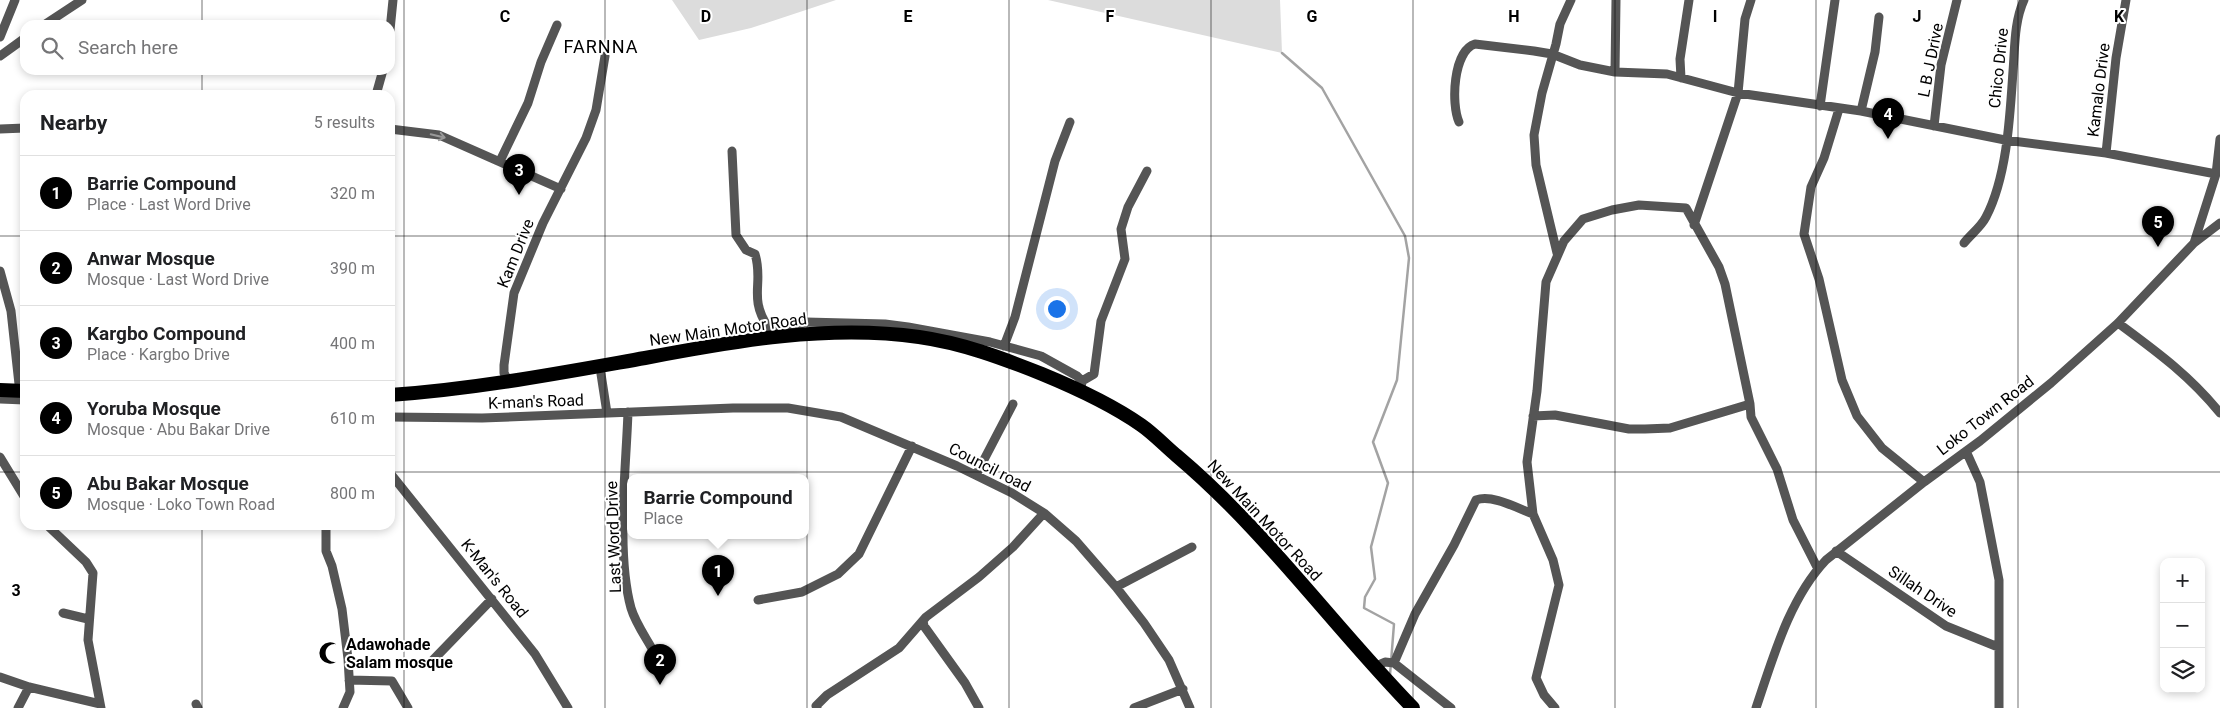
<!DOCTYPE html>
<html lang="en">
<head>
<meta charset="utf-8">
<style>
  :root { --surface:#fff; --page:#f6f6f6; --text:#202124; --muted:#757577; --line:#e0e0e0; --accent:#000 }
  body { margin:0; font-family:Roboto,sans-serif; background:var(--page); color:var(--text) }
  .controls { position:absolute; right:15px; bottom:15px; display:grid; overflow:hidden; border-radius:10px; box-shadow:0 2px 8px #0003 }
  .controls button { width:45px; height:45px; display:grid; place-items:center; padding:0; border:0; border-bottom:1px solid var(--line); background:var(--surface); color:var(--text); font:25px sans-serif }
  .you { position:absolute; left:1056px; top:308px; width:18px; height:18px; margin:-12px; border:4px solid #fff; border-radius:50%; background:#1a73e8; box-shadow:0 0 0 8px #1a73e833 }
  .badge { display:grid; place-items:center; width:32px; height:32px; border-radius:50%; background:var(--accent); color:#fff; font-size:16px; font-weight:700 }
  .pin { position:absolute; translate:-50% -41px; filter:drop-shadow(0 1px 2px #0008) }
  .pin::after { content:''; position:absolute; top:26px; width:18px; height:15px; background:inherit; clip-path:polygon(0 0,100% 0,50% 100%) }
  .popup { position:absolute; left:627px; top:474px; width:182px; height:65px; box-sizing:border-box; display:grid; place-content:center; border-radius:10px; background:var(--surface); filter:drop-shadow(0 1px 4px #0005); font-size:16px; white-space:nowrap; color:var(--muted) }
  .popup b { font-size:19px; color:var(--text) }
  .popup::after { content:''; position:absolute; left:50%; top:100%; margin-left:-10px; border:10px solid transparent; border-top-color:var(--surface) }
  .list { margin:0; padding:0; list-style:none }
  h2 { display:flex; justify-content:space-between; align-items:center; height:65px; margin:0; padding:0 20px; font-size:21px }
  h2 small { font-size:16px; font-weight:400; color:var(--muted) }
  .list li { display:grid; grid-template-columns:32px 1fr auto; gap:15px; align-items:center; box-sizing:border-box; height:75px; padding:0 20px; border-top:1px solid var(--line) }
  .list b { display:block; font-size:19px; white-space:nowrap }
  .list p { margin:0; font-size:16px; white-space:nowrap; color:var(--muted) }
  .list em { font-size:16px; font-style:normal; color:var(--muted) }
  .icon { flex:none; width:28px; height:28px; fill:none; stroke:currentColor; stroke-width:2; stroke-linecap:round; stroke-linejoin:round }
  .map { position:relative; flex:none; width:2220px; height:708px; overflow:hidden }
  .search { position:absolute; background:var(--surface); box-shadow:0 2px 8px #0003; left:20px; top:20px; width:375px; height:55px; display:flex; align-items:center; gap:12px; box-sizing:border-box; padding:0 18px; border-radius:15px; color:var(--muted); font-size:19px }
  .panel { position:absolute; background:var(--surface); box-shadow:0 2px 8px #0003; left:20px; top:90px; width:375px; height:440px; border-radius:15px }
  .map>svg:first-child { display:block }
  .green { fill:#dcdcdc }
  .lines { fill:none; stroke-linecap:round; stroke-linejoin:round }
  .stream { stroke:#a3a3a3; stroke-width:2.5 }
  .minor { stroke:#555; stroke-width:9 }
  .trunk { stroke:#000; stroke-width:14 }
  .oneway { stroke:#999 }
  .grid { fill:none; stroke:#000; stroke-width:1; stroke-opacity:0.55 }
  .labels { text-anchor:middle; stroke-width:4; stroke-linejoin:round; paint-order:stroke }
  .street-label { font-size:16px; fill:#000; stroke:#fff }
  .poi-label { font-size:16px; font-weight:bold; fill:#000; stroke:#fff; text-anchor:start }
  .neighbourhood-label { font-size:18px; letter-spacing:1px; fill:#000; stroke:#fff }
  .grid-label { font-size:16px; text-anchor:middle; font-weight:bold; fill:#000; stroke:#fff; stroke-width:4; stroke-linejoin:round; paint-order:stroke }
</style>
</head>
<body>
<div class="map">
<svg width="2220" height="708" viewBox="0 0 2220 708">
  <rect width="100%" height="100%" fill="#fff"/>
  <path class="green" d="M672,0h164l-85,28 -52,12z
    M1048,0h232l2,53z"/>
  <g class="lines">
    <path class="stream" d="M1282,53l40,35 83,148 4,22 -12,122 -24,62 15,41 -17,64 4,32 -10,18 -1,11 30,16 -4,51"/>
    <path class="minor" d="M44,25l38,-25
      M390,30l3,-30
      M0,37l15,-37
      M0,56l25,-18
      M1615,72l1,-72
      M1681,78l-1,-19 9,-59
      M376,95l7,-25
      M1820,106l15,-106
      M1839,109l-15,49 -13,29 -7,47 15,45 23,101 15,36 25,32 42,34
      M1861,111l14,-59 4,-35
      M1459,122c-8,-18 -6,-71 16,-78l59,7 18,3 28,11 35,7 52,2 71,19 123,18 144,29 101,13 110,21
      M1934,126l7,-61 16,-65
      M0,129l25,-1
      M390,129l49,6 122,54
      M732,151l4,84 10,15 9,4c9,29 -7,43 13,73l17,6
      M2106,153l10,-95 10,-58
      M500,161l28,-58 13,-41 16,-37
      M1694,225l44,-132 7,-74 6,-19
      M1964,243c7,-9 17,-16 22,-26 21,-40 24,-101 27,-146 2,-24 1,-49 11,-71
      M2194,243l26,-20
      M1557,253l-21,-88 -2,-30 8,-42 14,-49 4,-20 11,-24
      M0,271l11,40 8,73
      M2118,323c39,29 71,52 102,90
      M786,333l7,-6 13,-5 79,2 23,3 82,15 51,14 36,20 5,5 -1,9
      M1004,346l11,-29 40,-156 15,-39
      M601,374l6,39
      M1082,381l12,-7 7,-53 24,-62 -4,-30 7,-22 19,-36
      M509,382l-5,-9v-8l10,-72 29,-70 43,-85 10,-28 9,-54
      M0,399l25,1
      M628,412c-2,58 -12,141 3,196 5,17 17,32 25,48
      M1533,416l22,-1 74,14h16l25,-1 80,-24
      M390,417l92,1 251,-10h55l53,9 116,49 55,27 32,20 32,28 40,46 28,36 25,37 21,48
      M1966,451l14,31 19,98v128
      M0,457l25,41
      M390,473l145,181 33,54
      M976,475l37,-71
      M47,525l39,37 7,11 -5,67 13,68
      M326,525v26l6,15 10,43 6,50 2,33 -7,16
      M1836,551l110,75 52,21
      M1116,587l76,-40
      M758,600l44,-8 36,-18 21,-20 53,-108
      M63,613l25,6
      M923,621l1,5 41,57 14,25
      M433,660l59,-61
      M1394,663l21,-49 39,-69 22,-45c16,-6 41,8 57,14
      M1374,667l11,-5 9,1 57,45
      M0,677l29,10 71,17
      M349,680l43,1 16,27
      M196,704l2,4
      M18,708l11,-21
      M817,708l-1,-2 11,-11 72,-47 27,-31 53,-40 34,-30 31,-34
      M1134,708l49,-19
      M1555,708l-11,-13 -8,-17 23,-93 -6,-25 -20,-46 -6,-52 10,-71 9,-109 18,-41 19,-22 29,-9 27,-5 47,3 33,59 6,17 25,120 1,13 26,52 16,51 25,49
      M1756,708c17,-50 33,-109 70,-148l98,-78 56,-41 71,-58 67,-60 76,-80 22,-69 4,-35"/>
    <path class="trunk" d="M0,390l25,1
      M390,395c86,-6 170,-22 255,-37 90,-17 183,-34 274,-21 43,6 83,21 123,37 34,14 69,30 99,51 13,9 24,21 36,31 88,74 156,170 236,252"/>
  </g>
  <defs><path id="oneway-shaft" d="M-6 0H5M1.5-3L5.5 0L1.5 3" fill="none" stroke-width="1.6" stroke-linecap="round" stroke-linejoin="round" transform="scale(1.25)"/></defs>
  <use class="oneway" href="#oneway-shaft" transform="translate(438 136) rotate(14)"/>
  <path class="grid" d="M202,0v25M404,0v708M605,0v708M807,0v708M1009,0v708M1211,0v708M1413,0v708M1615,0v708M1816,0v708M2018,0v708M202,70v25M0,236h25M390,236h1830M0,472h25M390,472h1830M202,525v183"/>
  <defs>
    <symbol id="mosque-bare" viewBox="-9 -9 18 18"><path d="M3.5-4.9A6 6 0 1 0 3.5 4.9A5 5 0 1 1 3.5-4.9Z" fill="#000" stroke="#fff" stroke-width="2.5" paint-order="stroke"/></symbol>
  </defs>
  <g fill-rule="evenodd">
    <use href="#mosque-bare" x="314" y="637" width="32" height="32"/>
  </g>
  <g class="labels">
    <g class="street-label">
      <text transform="translate(1930 60) rotate(-79)" y="6">L B J Drive</text>
      <text transform="translate(1998 68) rotate(-84)" y="6">Chico Drive</text>
      <text transform="translate(2098 90) rotate(-83)" y="6">Kamalo Drive</text>
      <text transform="translate(515 253) rotate(-68)" y="6">Kam Drive</text>
      <text transform="translate(728 329) rotate(-8)" y="6">New Main Motor Road</text>
      <text transform="translate(536 401) rotate(-2)" y="6">K-man's Road</text>
      <text transform="translate(1985 415) rotate(-38)" y="6">Loko Town Road</text>
      <text transform="translate(990 467) rotate(27)" y="6">Council road</text>
      <text transform="translate(1265 520) rotate(47)" y="6">New Main Motor Road</text>
      <text transform="translate(613 537) rotate(-92)" y="6">Last Word Drive</text>
      <text transform="translate(495 578) rotate(51)" y="6">K-Man's Road</text>
      <text transform="translate(1923 591) rotate(34)" y="6">Sillah Drive</text>
    </g>
    <g class="poi-label">
      <text x="346" y="650">Adawohade<tspan x="346" dy="18">Salam mosque</tspan></text>
    </g>
    <g class="neighbourhood-label">
      <text x="601" y="53">FARNNA</text>
    </g>
  </g>
  <g class="grid-label">
    <text x="505" y="22">C</text>
    <text x="706" y="22">D</text>
    <text x="908" y="22">E</text>
    <text x="1110" y="22">F</text>
    <text x="1312" y="22">G</text>
    <text x="1514" y="22">H</text>
    <text x="1715" y="22">I</text>
    <text x="1917" y="22">J</text>
    <text x="2119" y="22">K</text>
    <text x="16" y="596">3</text>
  </g>
</svg>
<div class="controls">
<button>+</button>
<button>−</button>
<button><svg class="icon" aria-label="layers" viewBox="0 0 24 24"><path d="M12 4l9 5-9 5-9-5zM3 14l9 5 9-5"/></svg></button>
</div>
<div class="you"></div>
<div class="pin badge" style="left:718px;top:596px">1</div>
<div class="popup"><b>Barrie Compound</b>Place</div>
<div class="pin badge" style="left:660px;top:685px">2</div>
<div class="pin badge" style="left:519px;top:195px">3</div>
<div class="pin badge" style="left:1888px;top:139px">4</div>
<div class="pin badge" style="left:2158px;top:247px">5</div>
<div class="search"><svg class="icon" aria-label="search" viewBox="0 0 24 24"><circle cx="10" cy="10" r="6"/><path d="M15 15l6 6"/></svg>Search here</div>
<section class="panel">
<h2>Nearby<small>5 results</small></h2>
<ul class="list">
<li><span class="badge">1</span><div><b>Barrie Compound</b><p>Place · Last Word Drive</p></div><em>320 m</em></li>
<li><span class="badge">2</span><div><b>Anwar Mosque</b><p>Mosque · Last Word Drive</p></div><em>390 m</em></li>
<li><span class="badge">3</span><div><b>Kargbo Compound</b><p>Place · Kargbo Drive</p></div><em>400 m</em></li>
<li><span class="badge">4</span><div><b>Yoruba Mosque</b><p>Mosque · Abu Bakar Drive</p></div><em>610 m</em></li>
<li><span class="badge">5</span><div><b>Abu Bakar Mosque</b><p>Mosque · Loko Town Road</p></div><em>800 m</em></li>
</ul>
</section>
</div>
</body>
</html>
